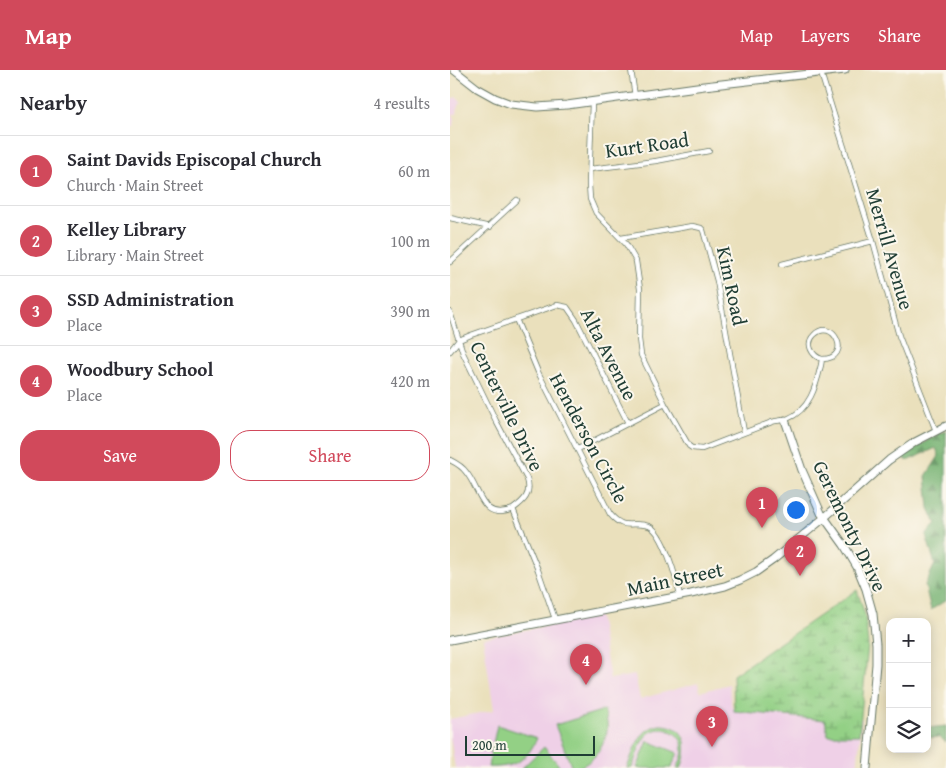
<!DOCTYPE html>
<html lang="en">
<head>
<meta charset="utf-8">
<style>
  :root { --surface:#fff; --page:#f2f2f3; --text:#2b2b33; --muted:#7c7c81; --line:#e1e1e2; --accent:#d1495b }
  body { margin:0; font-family:"Gentium Book Plus",serif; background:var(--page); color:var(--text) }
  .controls { position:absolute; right:15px; bottom:15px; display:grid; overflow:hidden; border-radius:10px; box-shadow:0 2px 12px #0003 }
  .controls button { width:45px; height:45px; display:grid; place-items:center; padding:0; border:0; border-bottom:1px solid var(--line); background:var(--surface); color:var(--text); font:25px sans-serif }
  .scale { position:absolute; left:15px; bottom:12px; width:130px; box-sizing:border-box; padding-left:5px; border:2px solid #1f3d34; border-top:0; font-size:14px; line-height:18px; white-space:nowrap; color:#1f3d34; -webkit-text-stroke:4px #fbf7ec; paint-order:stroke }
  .you { position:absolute; left:345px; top:439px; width:18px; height:18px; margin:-12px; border:4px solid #fff; border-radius:50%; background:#1a73e8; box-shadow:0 0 0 8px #1a73e833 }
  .badge { display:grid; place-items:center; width:32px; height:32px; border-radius:50%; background:var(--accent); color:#fff; font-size:16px; font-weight:700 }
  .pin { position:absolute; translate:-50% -41px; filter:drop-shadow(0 1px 2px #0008) }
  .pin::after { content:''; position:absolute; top:26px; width:18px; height:15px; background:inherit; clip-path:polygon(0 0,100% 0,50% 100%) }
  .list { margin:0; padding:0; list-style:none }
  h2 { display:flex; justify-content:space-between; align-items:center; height:65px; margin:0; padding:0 20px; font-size:21px }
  h2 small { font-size:16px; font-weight:400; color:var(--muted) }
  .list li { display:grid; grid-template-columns:32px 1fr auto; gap:15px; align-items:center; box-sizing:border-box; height:70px; padding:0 20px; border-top:1px solid var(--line) }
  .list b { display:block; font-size:19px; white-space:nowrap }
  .list p { margin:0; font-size:16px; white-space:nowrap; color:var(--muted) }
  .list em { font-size:16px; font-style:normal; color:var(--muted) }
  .actions { display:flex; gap:10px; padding:15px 20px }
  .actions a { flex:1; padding:11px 0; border:1px solid var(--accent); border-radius:20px; text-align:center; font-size:18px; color:var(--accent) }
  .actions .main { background:var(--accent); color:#fff }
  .icon { flex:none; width:28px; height:28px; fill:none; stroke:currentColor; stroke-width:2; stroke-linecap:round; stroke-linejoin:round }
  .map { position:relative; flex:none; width:496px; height:698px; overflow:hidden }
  header { display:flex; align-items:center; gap:30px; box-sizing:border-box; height:70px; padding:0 25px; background:var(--accent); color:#fff }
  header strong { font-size:24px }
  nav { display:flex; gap:28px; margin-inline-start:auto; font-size:18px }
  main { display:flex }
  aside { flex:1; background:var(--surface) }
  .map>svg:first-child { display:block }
  .built { fill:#efd0e7 }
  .forest { fill:url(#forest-firs); stroke:#4a7853 }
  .wetland { fill:url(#wetland-marsh); stroke:#59865c }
  .pitch { fill:#93d085; stroke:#59865c }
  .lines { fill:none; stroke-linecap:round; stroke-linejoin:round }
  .street-casing { stroke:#667664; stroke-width:6 }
  .secondary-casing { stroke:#667664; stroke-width:9 }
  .street { stroke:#fff; stroke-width:4.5 }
  .secondary { stroke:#fff; stroke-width:7 }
  .labels { text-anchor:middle; stroke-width:4; stroke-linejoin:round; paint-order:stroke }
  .street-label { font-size:20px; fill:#1f3d34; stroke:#fbf7ec }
</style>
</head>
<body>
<header>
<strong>Map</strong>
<nav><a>Map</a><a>Layers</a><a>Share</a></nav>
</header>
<main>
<aside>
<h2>Nearby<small>4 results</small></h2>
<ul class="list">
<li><span class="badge">1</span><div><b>Saint Davids Episcopal Church</b><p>Church · Main Street</p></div><em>60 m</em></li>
<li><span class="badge">2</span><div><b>Kelley Library</b><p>Library · Main Street</p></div><em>100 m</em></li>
<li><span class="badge">3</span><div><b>SSD Administration</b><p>Place</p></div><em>390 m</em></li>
<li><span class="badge">4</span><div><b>Woodbury School</b><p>Place</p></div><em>420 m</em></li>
</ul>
<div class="actions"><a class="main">Save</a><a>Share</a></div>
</aside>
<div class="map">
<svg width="496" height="698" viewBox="0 0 496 698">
  <defs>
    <pattern id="forest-firs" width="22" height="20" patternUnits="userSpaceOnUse" patternTransform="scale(1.25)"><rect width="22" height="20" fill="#76b272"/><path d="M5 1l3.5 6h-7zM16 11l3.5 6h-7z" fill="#60925e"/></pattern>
    <pattern id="wetland-marsh" width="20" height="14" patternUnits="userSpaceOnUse" patternTransform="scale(1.25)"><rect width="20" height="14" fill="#93d085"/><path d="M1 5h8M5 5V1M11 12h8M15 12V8" fill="none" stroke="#77aa6e"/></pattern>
  </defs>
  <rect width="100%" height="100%" fill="#fbf7ec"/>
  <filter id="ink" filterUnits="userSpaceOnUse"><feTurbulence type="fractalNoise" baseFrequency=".02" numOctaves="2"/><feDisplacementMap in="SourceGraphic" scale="10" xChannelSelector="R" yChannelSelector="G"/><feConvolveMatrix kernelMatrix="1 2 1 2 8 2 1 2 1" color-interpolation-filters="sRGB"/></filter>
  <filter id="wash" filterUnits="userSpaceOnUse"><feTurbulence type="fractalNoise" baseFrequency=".0096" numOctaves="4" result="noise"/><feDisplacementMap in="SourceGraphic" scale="20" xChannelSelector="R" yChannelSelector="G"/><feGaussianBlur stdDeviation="1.12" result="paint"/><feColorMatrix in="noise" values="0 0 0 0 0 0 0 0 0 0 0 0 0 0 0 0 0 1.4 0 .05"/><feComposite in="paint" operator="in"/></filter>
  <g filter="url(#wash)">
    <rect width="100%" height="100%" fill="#eae0bc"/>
    <path class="built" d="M6,27l5,5 -3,3 -1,9h-4l-1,2h2l-1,10h-3v2v-28z
      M149,546l11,63 25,-4 5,24 58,-16 2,9 29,-8 3,24 130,11 -5,49h-402l-5,-32v-17l44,-9 -11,-72z"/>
    <path class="forest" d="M496,361v169l-15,10 -6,-25 10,-21 -9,-29 10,-11 -7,-16 -3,-32 13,-20 -3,-8 -29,13 -4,-5 35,-22z
      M496,656v16l-7,-5 -12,1v-10z"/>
    <path class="wetland" d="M407,520l8,25 3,30 -9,90h-31l-3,-15 -91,-9 -1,-36z"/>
    <path class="pitch" d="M154,640c2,7 4,13 3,20 -2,17 -17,38 -35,38l-17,-43z
      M47,655l40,13c-10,23 -23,30 -49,29z
      M210,655c27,0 30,22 21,43h-4c3,-6 6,-12 6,-19 0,-18 -25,-27 -37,-13 -7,8 -10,22 -14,32h-5c7,-17 12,-40 33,-43z
      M198,671l30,12 -7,15h-34z
      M94,677l17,21h-39z"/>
  </g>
  <g filter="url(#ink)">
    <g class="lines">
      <defs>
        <path id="street" d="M181,0l4,26
          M371,3l52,168 26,95 37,95
          M142,32l-3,82 1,15 6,14 30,31 10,17 4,28 -1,50 2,16 24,49 24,42 3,2 10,1 70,-27c5,-2 11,-1 15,-3 23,-9 29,-33 34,-54l1,-6c-10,-3 -17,-15 -8,-24 19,-19 40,24 8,24
          M140,99l66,-8 53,-10
          M0,148l40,9
          M171,168l71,-12 9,2 2,2 14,51 27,151
          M0,192l67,-62
          M332,194l91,-23
          M0,242l13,41 33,68 31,58c5,15 -3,22 -14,30l25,61 17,49
          M66,249l22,53 72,142c15,18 22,6 39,12 15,6 28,55 31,70
          M0,281l9,-11 12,-5 86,-30 10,2 9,13 52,103
          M128,379l87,-45
          M0,390c6,3 12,6 16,12 15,18 15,50 47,37"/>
        <path id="secondary" d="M4,0l23,18 18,10 16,6 26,3 30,-2 137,-19 141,-16
          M335,350l17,50 19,43 23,32 13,22 9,22 7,25 3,30v20l-9,104
          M0,570l241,-46 34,-8 15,-6 16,-8 17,-12 51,-42 65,-58 26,-18 31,-16"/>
      </defs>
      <use href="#street" class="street-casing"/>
      <use href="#secondary" class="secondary-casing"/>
      <use href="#street" class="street"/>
      <use href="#secondary" class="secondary"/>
    </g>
  </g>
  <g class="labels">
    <g class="street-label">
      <text transform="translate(197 75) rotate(-8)" y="7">Kurt Road</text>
      <text transform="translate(440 179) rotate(74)" y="7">Merrill Avenue</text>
      <text transform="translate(282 216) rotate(78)" y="7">Kim Road</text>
      <text transform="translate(159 284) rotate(63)" y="7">Alta Avenue</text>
      <text transform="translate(57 336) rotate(64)" y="7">Centerville Drive</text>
      <text transform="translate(139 368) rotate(62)" y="7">Henderson Circle</text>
      <text transform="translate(400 456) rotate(64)" y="7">Geremonty Drive</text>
      <text transform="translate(225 509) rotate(-12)" y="7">Main Street</text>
    </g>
  </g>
</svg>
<div class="controls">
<button>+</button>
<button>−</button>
<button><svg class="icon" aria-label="layers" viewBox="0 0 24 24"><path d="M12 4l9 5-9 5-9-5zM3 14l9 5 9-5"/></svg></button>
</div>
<div class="scale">200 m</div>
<div class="you"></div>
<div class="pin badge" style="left:312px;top:458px">1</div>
<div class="pin badge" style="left:350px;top:506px">2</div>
<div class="pin badge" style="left:262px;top:677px">3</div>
<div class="pin badge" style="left:136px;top:615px">4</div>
</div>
</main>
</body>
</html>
